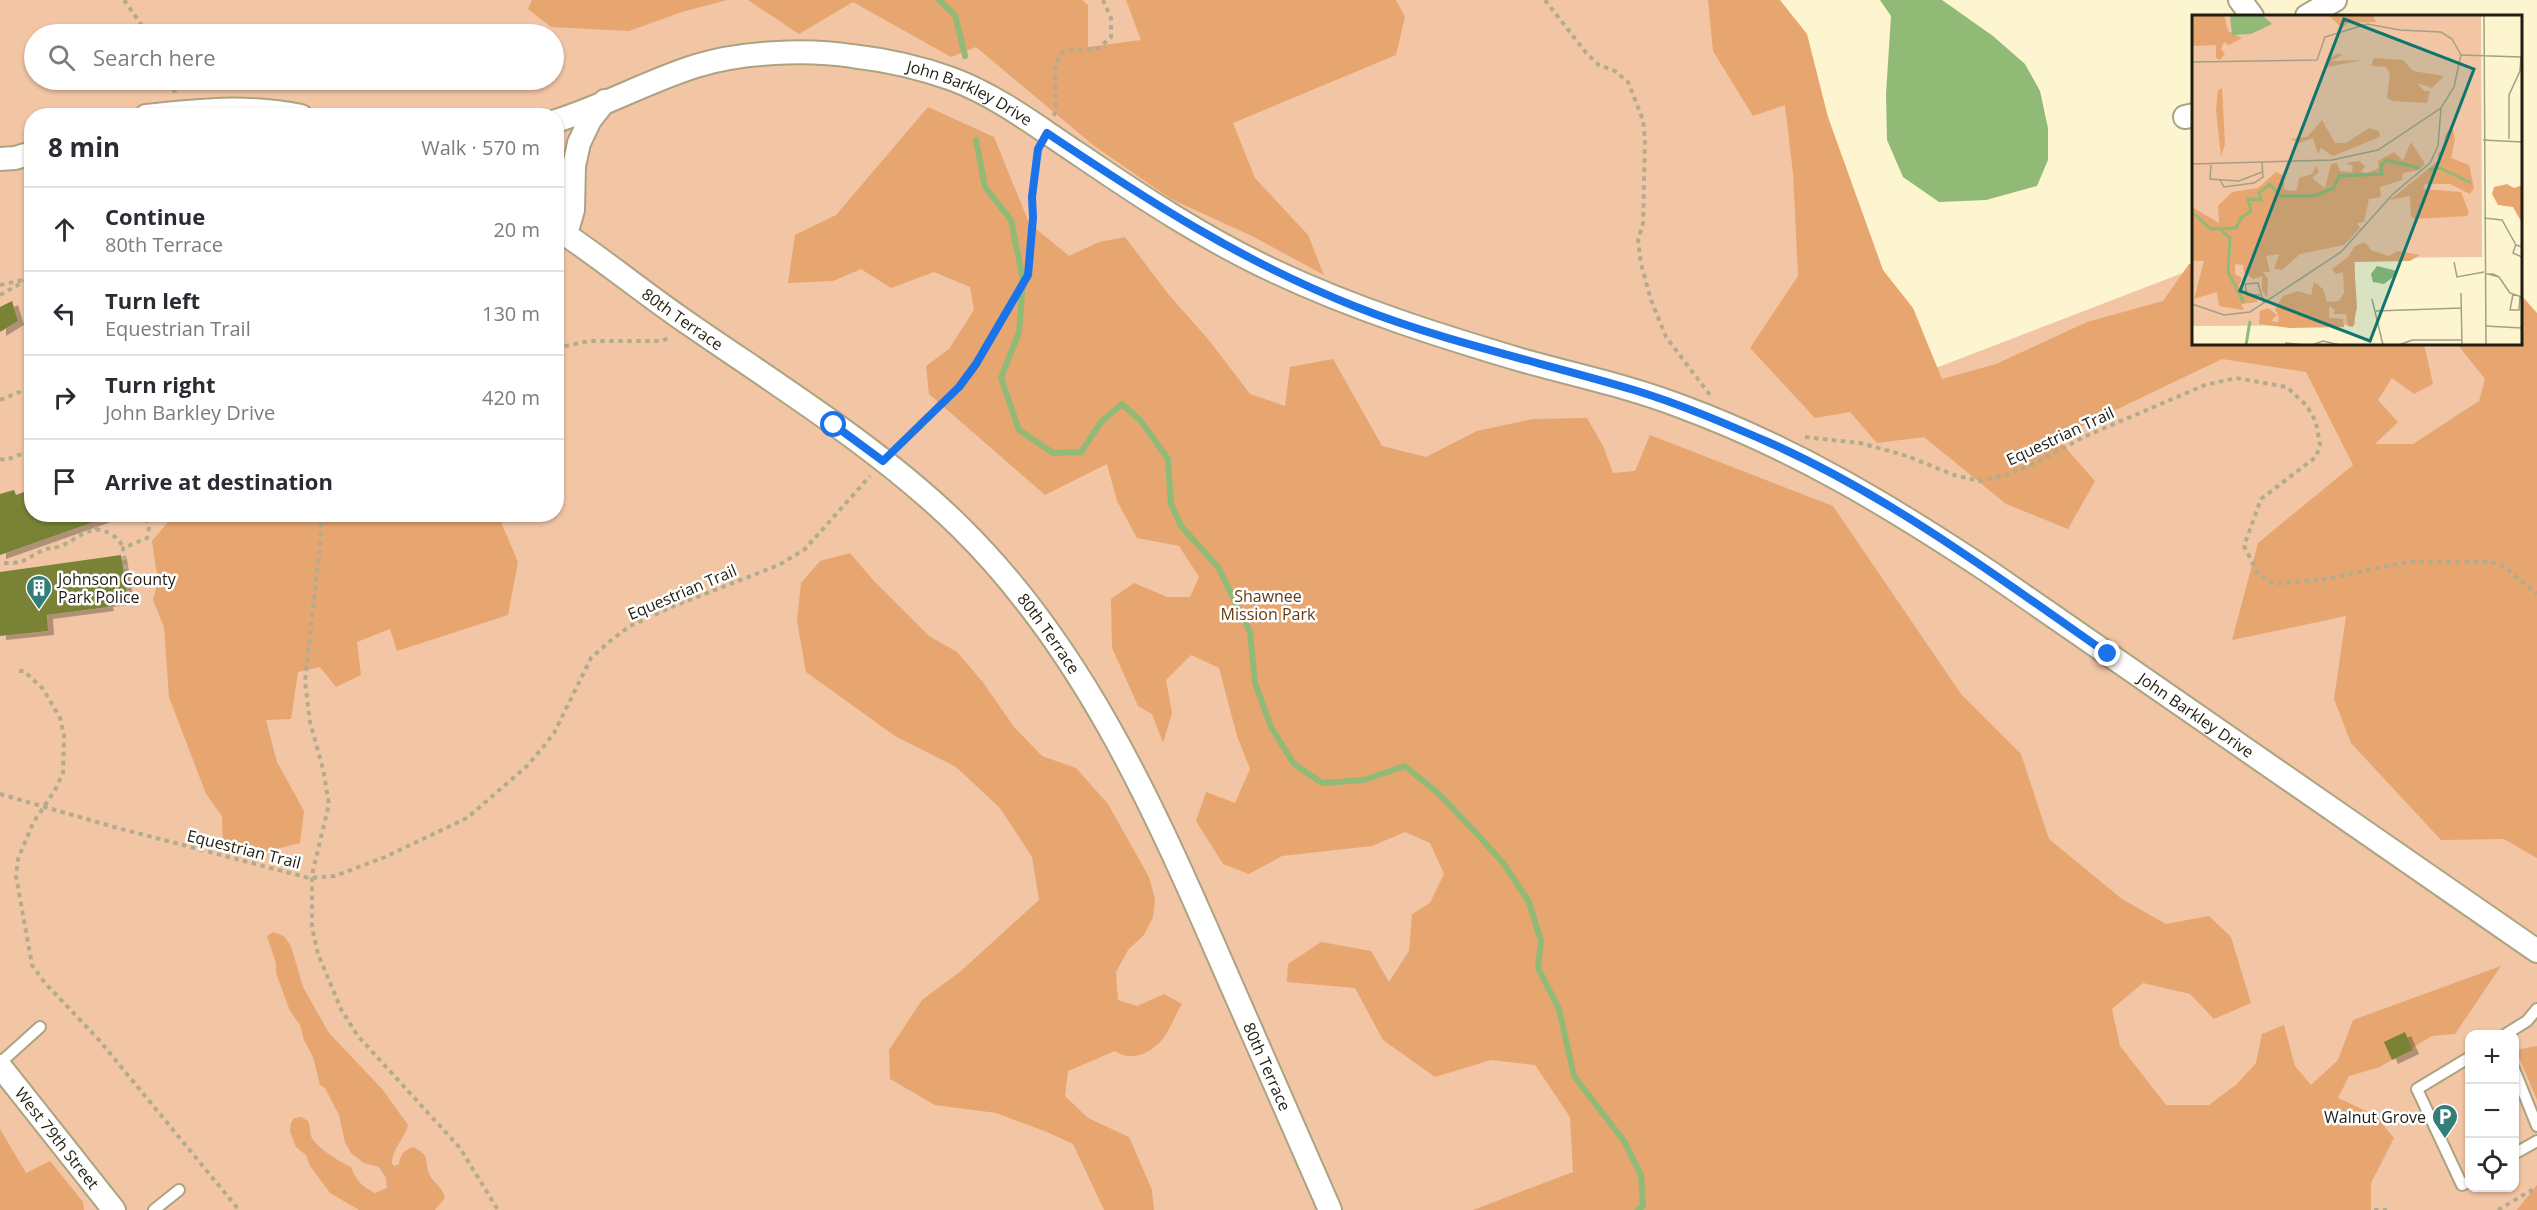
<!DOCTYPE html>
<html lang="en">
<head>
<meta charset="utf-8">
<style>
  :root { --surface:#fff; --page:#f2f2f3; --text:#2b2b33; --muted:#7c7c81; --line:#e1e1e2 }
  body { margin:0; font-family:"Open Sans",sans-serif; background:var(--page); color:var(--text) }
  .controls { position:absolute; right:18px; bottom:18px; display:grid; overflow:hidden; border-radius:12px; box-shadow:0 2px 4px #0004 }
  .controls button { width:54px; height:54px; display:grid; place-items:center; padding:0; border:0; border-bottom:2px solid var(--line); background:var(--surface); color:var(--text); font:30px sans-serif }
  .stop { position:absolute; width:18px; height:18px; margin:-14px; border:4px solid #1a73e8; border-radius:50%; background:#fff }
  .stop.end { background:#1a73e8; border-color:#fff; box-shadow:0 2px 6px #0008 }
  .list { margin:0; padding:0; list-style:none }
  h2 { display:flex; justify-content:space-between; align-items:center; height:78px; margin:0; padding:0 24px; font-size:26px }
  h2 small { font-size:20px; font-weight:400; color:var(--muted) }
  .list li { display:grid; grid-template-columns:39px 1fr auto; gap:18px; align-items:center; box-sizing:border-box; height:84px; padding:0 24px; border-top:2px solid var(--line) }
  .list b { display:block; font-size:22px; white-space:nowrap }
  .list p { margin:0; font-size:20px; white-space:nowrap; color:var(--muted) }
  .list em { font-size:20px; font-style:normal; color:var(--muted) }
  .icon { flex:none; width:33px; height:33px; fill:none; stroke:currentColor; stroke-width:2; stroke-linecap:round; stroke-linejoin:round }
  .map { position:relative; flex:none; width:2537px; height:1210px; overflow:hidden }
  .search { position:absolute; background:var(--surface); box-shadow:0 2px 4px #0004; left:24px; top:24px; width:540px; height:66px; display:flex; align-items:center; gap:15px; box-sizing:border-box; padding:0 21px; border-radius:33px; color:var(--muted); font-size:22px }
  .panel { position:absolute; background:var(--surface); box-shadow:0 2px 4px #0004; left:24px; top:108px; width:540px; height:414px; border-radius:24px }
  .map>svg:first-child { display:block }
  .green { fill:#f2c5a4; fill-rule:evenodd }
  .forest { fill:#e7a570 }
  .water { fill:#90ba76 }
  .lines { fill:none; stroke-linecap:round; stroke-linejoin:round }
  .stream { stroke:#90ba76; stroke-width:6 }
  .building { fill:#7a8334; filter:url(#shadow) }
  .service-casing { stroke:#aba381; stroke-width:14 }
  .minor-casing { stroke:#aba381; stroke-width:26 }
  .path { stroke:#b2ac8f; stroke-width:4; stroke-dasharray:4.5 4.5; stroke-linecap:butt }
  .service { stroke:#fff; stroke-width:10 }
  .minor { stroke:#fff; stroke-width:22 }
  .route { stroke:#1a73e8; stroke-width:8 }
  .labels { text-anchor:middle; stroke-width:5; stroke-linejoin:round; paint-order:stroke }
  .street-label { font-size:16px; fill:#211e11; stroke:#fff }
  .poi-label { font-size:16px; fill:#211e11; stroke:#fff; text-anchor:start }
  .park-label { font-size:16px; fill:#653a13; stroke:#fff }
  .inset-river { fill:none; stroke:#90ba76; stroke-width:3 }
  .inset-road { fill:none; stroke:#a59f84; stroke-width:1.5 }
  .view { fill:#0f766e; fill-opacity:0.15; stroke:#0f766e; stroke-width:3 }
  .inset-edge { fill:none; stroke:#211e11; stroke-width:3 }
</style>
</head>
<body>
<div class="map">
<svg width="2537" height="1210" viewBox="0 0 2537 1210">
  <defs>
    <filter id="shadow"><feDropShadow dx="6" dy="4" stdDeviation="0" flood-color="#0004"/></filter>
  </defs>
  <rect width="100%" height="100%" fill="#fdf5d0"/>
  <path class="green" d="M0,0h1759l148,379 286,-110 1,75h325l18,44v822h-2537zM34,34h520v46h-520zM32,116h524v398h-524zM2470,1034h44v154h-44z"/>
  <path class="forest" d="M532,0h195l-45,12 -53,19 -78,-4 -23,-18z
    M748,0h334l6,5v42l53,-7 -15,-40h270l9,17 -9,38 -163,68 22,55 53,57 16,40 -72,-39 -81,-37 -78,-54 -117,-98 -25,10 -98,-55 -54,32z
    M1708,0h72l27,34 21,83 55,153 30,38 29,71 54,-15 91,-42 76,-21 26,-37h4l1,80h230l9,40 -19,10 -22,-16 -14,22 20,22 -23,22h38l66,-43 6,-22 -28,-35h63l1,-49 16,18v545l-33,-19 -63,1 -90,-97 -17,-44 12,-83 -114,24 26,-97 95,-78 -47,-93 -84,-13 -165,79 38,43 -27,48 -62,-25 -82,-67 -47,6 -27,-31 -35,6 -65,-70 48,-72 -5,-103 -8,-68 -32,11 -40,-65z
    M928,107l66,30 35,86 40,33 30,-14 26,-5 44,58 39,44 42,55 35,12 5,-39 43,-8 49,87 44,11 51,-26 56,-12 54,-1 16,28 10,27 22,-2 15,-36 183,71 128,188 60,60 28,85 73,60 44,25 43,-8 22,21 20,66 -37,16 -24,-25 -47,-11 -31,26 8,37 46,59h43l28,-21 19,-21 6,-29 22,-9 11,41 16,19 27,-25 15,-40 148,-54 -46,68 -23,2 -52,31 -31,9 -11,22 37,17 19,23 -23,45v27h-898l100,-38 -3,-55 -35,-52 -44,-5 -56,17 -52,-37 -28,-52 -68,-6 1,-18 33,-22 50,9 18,31 20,-31 3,-37 18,-11 14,-29 -14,-31 -25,-11 -33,14 -90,10 -33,18 -26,-10 -27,-43 10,-29 29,11 15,-34 -13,-33 -18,-68 -28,-13 -25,25 6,33 -9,30 -11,-29 -14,-8 -26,-58 -1,-49 23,-16 33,14h23l9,-20 -20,-31 -42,-8 -20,-37 -10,-37 -62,31 -116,-101 -3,-28 23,-17 25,-39 -4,-23 -36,-15 -43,16 -30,-19 -28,12 -45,2 7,-48 41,-20z
    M174,515h324l20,47 -10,53 -111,36 -7,-22 -33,13 4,33 -25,12 -16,-20 -22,5 -7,47 -25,1 11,42 27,49 -4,32 -48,12 -29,-10 -1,-29 -16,-22 -37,-97 -5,-70 -11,-27 5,-18 -6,-41z
    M850,553l23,27 56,56 28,16 25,29 32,46 28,29 34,12 32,36 41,73 6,22 -2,18 -9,18 -16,15 -12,22 2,28 19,6 27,-12 18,10c-7,11 -12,27 -21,37 -12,13 -31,21 -46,10l-47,20 -3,25 23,22 41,19 23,53 2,20h-50l-31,-66 -26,-12 -51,-19 -61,-8 -45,-26 -1,-29 33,-50 39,-29 78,-71 -7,-43 -32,-49 -44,-41 -61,-31 -89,-64 -9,-51 4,-38 19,-22z
    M273,932l11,4 7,10 12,41 26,46 54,57 25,35c-3,13 -17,26 -16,39l3,2 4,-2c1,-9 5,-14 14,-17 18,9 11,12 16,27 4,9 12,10 16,24l-10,12h-76l-29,-17 -20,-27 -4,-11 -10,-8 -6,-15 1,-9 3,-5 7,-1 7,4c2,5 2,11 3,15 3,10 30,27 40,31 5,14 11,19 24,26l12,-5 -1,-10 -7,-11 -15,-4 -13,-10 -6,-11 -6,-27 -14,-27 -5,-3 -7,-28 -9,-17 -4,-15 -10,-14 -14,-38v-10l-9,-27z
    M2537,1046v54l-21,-50z
    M0,1129l26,44 24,-12 33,41 1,8h-84z
    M2537,1185v25h-20z"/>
  <path class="water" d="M1880,0h62l51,36 32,28 15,27 8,37v32l-11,26 -51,14 -47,2 -36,-25 -16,-37 -1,-46 5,-78z"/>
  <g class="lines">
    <path class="stream" d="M939,0l16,15 10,41
      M976,140l9,47 26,33 12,60 -4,52 -18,46 18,52 34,23 28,-1 20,-30 21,-18 19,17 27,38 3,45 10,22 37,41 32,65 5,51 16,44 23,37 28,19 42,-3 41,-14 33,27 40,42 26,29 25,38 12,39 -3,27 21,41 15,67 50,65 17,34 2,31 -5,4"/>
  </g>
  <path class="building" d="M12,301l6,20 -18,11v-25z
    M32,489v25h76v3l-108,38v-61l14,-4 2,5z
    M121,555l7,45 -21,3 1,4 -61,8 1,16 -48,5v-64z
    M2405,1032l8,18 -21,10 -8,-18z"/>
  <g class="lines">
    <defs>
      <path id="service" d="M2506,1034l21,-13 10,-12
        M2470,1057l-53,32 45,96 8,-4
        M0,1063l40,-36
        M2514,1069l23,57
        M2514,1154l23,-13
        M154,1210l25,-20"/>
      <g id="minor">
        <path d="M2240,0l12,16"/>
        <path d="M2307,16l28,-16"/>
        <path d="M146,116c54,-6 100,-11 155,0"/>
        <path d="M2185,117l9,-2"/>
        <path id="s1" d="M556,121c48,-15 92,-40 140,-55 45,-14 110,-17 156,-10 34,4 67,11 100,23 46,17 87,49 128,76 63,43 127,85 196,117 79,37 161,63 245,88 53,15 107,26 159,46 114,42 210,100 311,167l546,378"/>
        <path d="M0,159l15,-1 17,-5"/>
        <path id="s2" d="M556,228c47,31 90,67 136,98 90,62 191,125 268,201 120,118 190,272 256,423 38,87 76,173 114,260"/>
        <path d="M566,234l7,-24 1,-44 5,-23 11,-23 15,-19"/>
        <path id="s3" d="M0,1066l114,144"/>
      </g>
    </defs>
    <use href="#service" class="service-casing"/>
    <use href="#minor" class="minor-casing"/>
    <path class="path" d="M124,0l24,34
      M1545,0l42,54 12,11 16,6 13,11 15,38 2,19 -2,85 -5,16 3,24 10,36 15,37 44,58
      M171,80l4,13
      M1054,116c5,-18 -6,-59 12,-65 10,-3 23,-1 33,-3l12,-11v-19l-8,-18
      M0,285l23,-5
      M0,295l32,-18
      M556,348l33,-7h72l10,-4
      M0,400l32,-13
      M1805,437l55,6 47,13 47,19 25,6 27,-6 25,-10 55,-29 119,-51 31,-7 51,9 20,19 9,16 4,23 -4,12 -55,42 -17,47 14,28 16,10 51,-5 83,-17h83l14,5 32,27
      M897,446l62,-59 17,-23 52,-89 5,-57 -1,-21 6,-48
      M0,459l6,1 26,-10
      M320,514l1,23 -16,144 5,41 13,47 6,35 -17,71v52l6,27 23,55 16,26 103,113 38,62
      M96,530l1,-16
      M4,563c20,1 23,-5 39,-13 6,-2 12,-2 18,-4 17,-7 30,-24 50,-12 6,4 10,8 12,14
      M127,578l-4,-30 24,-10 2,-10 -4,-14
      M19,671h5l19,18 17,29 4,17 -1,38 -8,17 -22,33 -15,36 -2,17 16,89 13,18 54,57 140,170
      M0,794l114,33 195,51 26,-2 50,-19 82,-39 60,-52 16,-19 11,-14 37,-75 19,-17 20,-15 44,-20 105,-41 26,-16 65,-73
      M2374,1210h13
      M2498,1210l39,-23"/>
    <use href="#service" class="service"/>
    <use href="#minor" class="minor"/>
  </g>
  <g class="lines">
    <path class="route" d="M834,425l49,36 76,-74 17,-23 52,-89 5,-57 -1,-21 6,-48 9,-16c100,67 194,128 307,173 90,36 187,56 280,84 46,14 90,33 134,52 122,54 231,136 340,212"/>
  </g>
  <defs>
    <symbol id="building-pin" viewBox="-11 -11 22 30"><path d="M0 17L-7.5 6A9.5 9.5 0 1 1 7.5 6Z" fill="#347d78" stroke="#fff"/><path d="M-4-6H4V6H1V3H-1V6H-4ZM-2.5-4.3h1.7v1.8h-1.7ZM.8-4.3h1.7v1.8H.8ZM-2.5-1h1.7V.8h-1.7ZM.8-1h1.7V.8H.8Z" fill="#fff"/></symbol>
    <symbol id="parking-pin" viewBox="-11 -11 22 30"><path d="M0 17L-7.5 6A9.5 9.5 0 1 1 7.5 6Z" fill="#347d78" stroke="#fff"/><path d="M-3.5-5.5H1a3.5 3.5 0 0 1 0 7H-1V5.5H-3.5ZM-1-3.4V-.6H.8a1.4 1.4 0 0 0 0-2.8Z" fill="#fff"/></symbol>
  </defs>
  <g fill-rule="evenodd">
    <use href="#building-pin" x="24" y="573" width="30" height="40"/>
    <use href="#parking-pin" x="2430" y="1102" width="30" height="40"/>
  </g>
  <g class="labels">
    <g class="street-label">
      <text dy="6" stroke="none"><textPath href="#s1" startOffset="432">John Barkley Drive</textPath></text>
      <text dy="6" stroke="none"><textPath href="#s2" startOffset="156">80th Terrace</textPath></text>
      <text transform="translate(2060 436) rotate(-25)" y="6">Equestrian Trail</text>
      <text transform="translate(682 592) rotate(-23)" y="6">Equestrian Trail</text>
      <text dy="6" stroke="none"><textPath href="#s2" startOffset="642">80th Terrace</textPath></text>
      <text dy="6" stroke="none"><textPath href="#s1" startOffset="1818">John Barkley Drive</textPath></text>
      <text transform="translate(244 849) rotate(14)" y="6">Equestrian Trail</text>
      <text dy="6" stroke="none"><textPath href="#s2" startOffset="1128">80th Terrace</textPath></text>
      <text dy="6" stroke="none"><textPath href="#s3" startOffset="92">West 79th Street</textPath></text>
    </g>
    <g class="poi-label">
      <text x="58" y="585">Johnson County<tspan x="58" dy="18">Park Police</tspan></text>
      <text x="2426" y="1123" text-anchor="end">Walnut Grove</text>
    </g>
    <g class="park-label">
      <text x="1268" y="602">Shawnee<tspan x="1268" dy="18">Mission Park</tspan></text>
    </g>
  </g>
  <g transform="translate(2192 15)">
    <rect width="330" height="330" fill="#fdf5d0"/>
    <path d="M0,0h289l1,242 -127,1v67l-163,1z" fill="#f2c5a4"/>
    <path d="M0,0h32l4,16 14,7 -13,7 -5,-3 -3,7 4,5 -5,6 -4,-2v-13l-24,1zM136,0h45l3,7 -28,1 -6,5zM147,38l3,2 -11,6 32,-1 -36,7 -1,-7zM182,43l29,2 10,11 31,5 -12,12 -15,-5 7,8h6l-3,12 -34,-2 -6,-3 3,-25 -4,-6 -15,-1zM30,73l3,56 -4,13 -5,-48 2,-19zM130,105l13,23h11l23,-15 10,3 1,6 -47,19 -12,-8 -3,6 -5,-16 -14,5 -9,-4 17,-2zM260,110l3,14 -4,19 18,7 5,23 -4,6 -20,-10h-25l-2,5 38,3 8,21 -2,3 -52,3 -4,-3 -1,-20 -20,4 49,-40 -1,-7 6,-5 1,-13zM219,127l14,22 -6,6 -16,3 -1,7 -22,7 1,10 -12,2 -5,23 -7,1 3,5 -16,17 -44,9 -18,16 -8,-1 5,-15 -13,2 4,16h-7l5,7 -1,19 -5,-8v-14l-9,3 -9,-7 -1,-7 -8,-1v10l7,4 -3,8 5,9 14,1 -1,6 -16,2 3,6 -25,-4 -2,-14 -23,7 10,-38h-12v-54l27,16 -1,-17 14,-14 26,-4 18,-16 8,4v13l6,2 7,-1 2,-12 13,-4 4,-8 3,6 -7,6 13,10 6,-24 6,-1 3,8 12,1 1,-6 -7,-3 13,-2 6,5 -4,6 6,1 12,-5 -1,-7 16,-9 9,9zM315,169l7,4 8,-3v38l-9,-16 -15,-2 -6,-11 2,-7zM173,227l6,8 18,6 9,-5 22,4 -10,6 -56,1 3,45 -4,20 -5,-1 -2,-12h-13l2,-4 -6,-4v12l14,1 1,8 -55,1 -30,-4 1,-13 8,-3 9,7 -6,6 7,1 1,-5 -4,-8 8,-13 15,-5 13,4 3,-13 9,7 4,13 12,-1 5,-8 -1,-21 -7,2 -4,-5 16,-12 7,-11z" fill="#e7a570"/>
    <path d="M38,0h32l10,9 -21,10 -19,1zM185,251l20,5v3l-13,10 -11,-2 -2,-8z" fill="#90ba76"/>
    <path class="inset-river" d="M237,155l11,-2 31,15M0,197l19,17 25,-1 5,-10 10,-7 -3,-12 13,1 -2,-7 11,-9 10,12h34l20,-8 5,-12 43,-2 -1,-8 5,-6 33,8M26,212l12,11 -2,34 16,31M54,330l4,-24"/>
    <path class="inset-road" d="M292,0l2,330M269,40l60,2M0,47l125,-2 8,-23 42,-13 33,6 41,2 11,7 9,16 -7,32 -13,21 -63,42 -46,10 -140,4M317,124v-44l11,-24 1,-14M291,125l39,2M19,150l-1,14 29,2 23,-9M28,165l4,7 30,-4 9,-6 -1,-14M292,203l18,2 14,25 6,2M324,229l-3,9 9,4M262,247l3,15 27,-5M293,259h8l6,3 -11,-3M307,262l11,16 12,4M269,278l1,52M321,279l-3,16h9l1,-13M68,280h-13l-2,-11 13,-1 6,21M180,284l11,46M0,289l32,11 26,-3 91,-60 52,-58 37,-31 8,-17 3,-38M184,296l85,-3M293,311l37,2M93,328l19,2M120,330l11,-4 17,4M207,330l13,-5h50"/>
    <path class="view" d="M152,4l130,50 -104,272 -130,-50z"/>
    <rect width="330" height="330" class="inset-edge"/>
  </g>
</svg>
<div class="controls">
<button>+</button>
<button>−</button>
<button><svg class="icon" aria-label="locate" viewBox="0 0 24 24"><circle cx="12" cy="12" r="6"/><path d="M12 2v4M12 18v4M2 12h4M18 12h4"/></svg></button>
</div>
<div class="stop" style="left:834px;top:425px"></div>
<div class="stop end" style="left:2108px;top:654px"></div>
<div class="search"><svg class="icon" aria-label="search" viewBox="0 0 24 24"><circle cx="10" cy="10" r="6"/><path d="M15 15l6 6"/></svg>Search here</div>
<section class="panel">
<h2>8 min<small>Walk · 570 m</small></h2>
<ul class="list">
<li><svg class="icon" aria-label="ahead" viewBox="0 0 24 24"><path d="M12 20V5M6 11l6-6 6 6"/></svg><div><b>Continue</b><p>80th Terrace</p></div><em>20 m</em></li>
<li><svg class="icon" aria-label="left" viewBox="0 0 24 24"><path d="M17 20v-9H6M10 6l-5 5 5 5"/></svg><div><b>Turn left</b><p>Equestrian Trail</p></div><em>130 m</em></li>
<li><svg class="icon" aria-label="right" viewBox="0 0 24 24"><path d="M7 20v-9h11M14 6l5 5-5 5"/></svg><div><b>Turn right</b><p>John Barkley Drive</p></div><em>420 m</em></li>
<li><svg class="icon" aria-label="arrive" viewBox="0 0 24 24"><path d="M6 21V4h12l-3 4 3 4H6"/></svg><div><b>Arrive at destination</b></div></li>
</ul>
</section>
</div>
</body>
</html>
